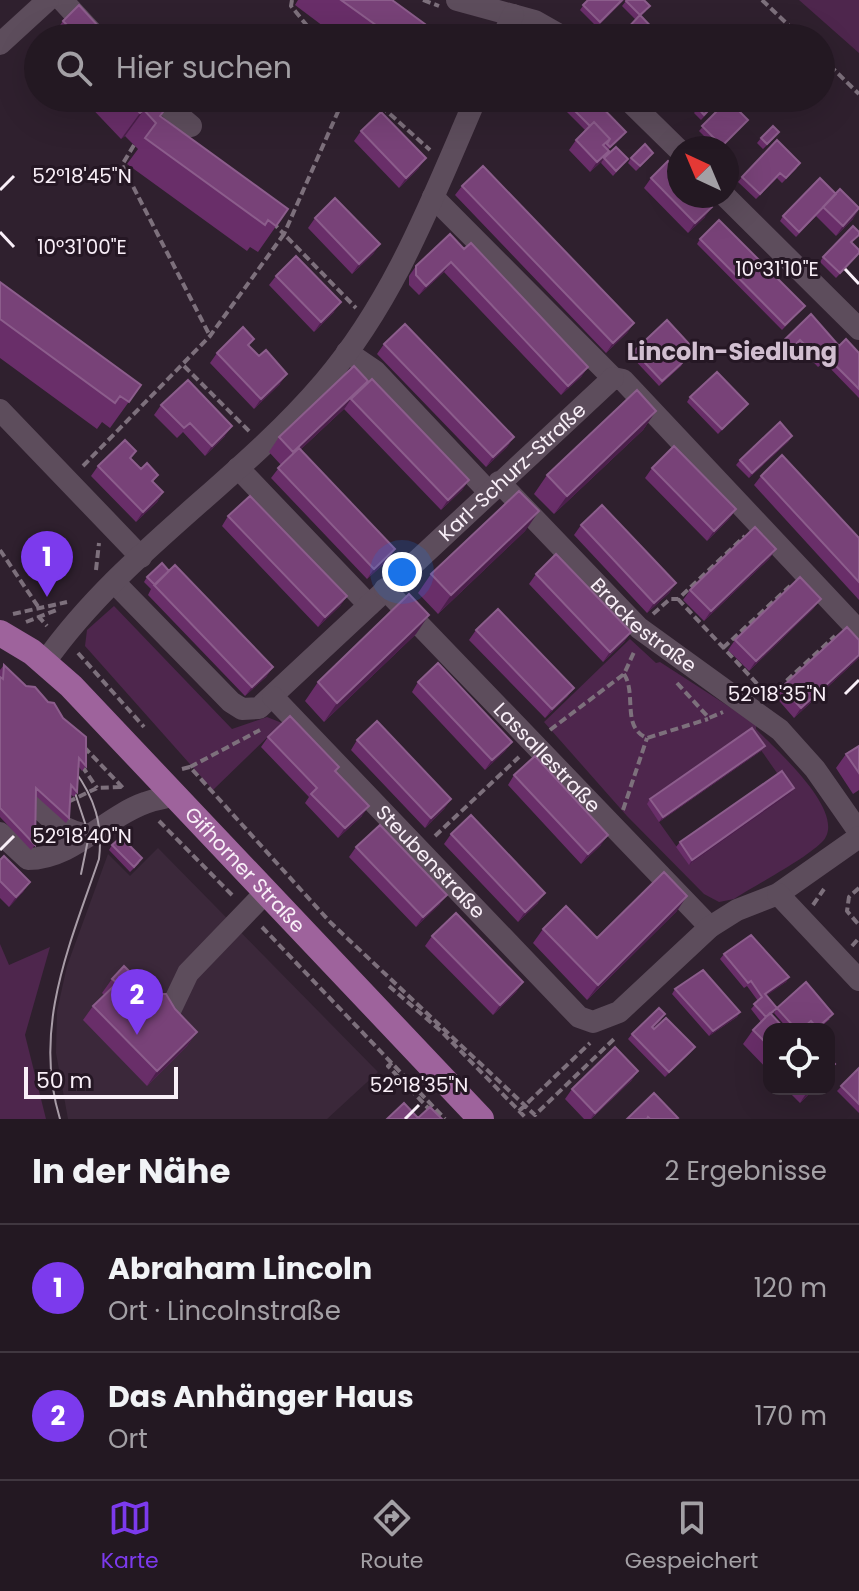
<!DOCTYPE html>
<html lang="de">
<head>
<meta charset="utf-8">
<style>
  :root { --surface:#231822; --page:#2f252f; --text:#f1f3f6; --muted:#a3a0a5; --line:#403740; --accent:#7c3aed }
  body { margin:0; font-family:Poppins,sans-serif; background:var(--page); color:var(--text) }
  .controls { position:absolute; right:24px; bottom:24px; display:grid; overflow:hidden; border-radius:16px; box-shadow:0 8px 32px #0002 }
  .controls button { width:72px; height:72px; display:grid; place-items:center; padding:0; border:0; border-bottom:2px solid var(--line); background:var(--surface); color:var(--text); font:40px sans-serif }
  .compass { position:absolute; left:667px; top:136px; width:72px; height:72px; border-radius:50%; background:var(--surface); box-shadow:0 8px 32px #0002; rotate:316deg }
  .scale { position:absolute; left:24px; bottom:20px; width:154px; box-sizing:border-box; padding-left:8px; border:4px solid #f9eff8; border-top:0; font-size:22px; line-height:28px; white-space:nowrap; color:#f9eff8; -webkit-text-stroke:6px #251724; paint-order:stroke }
  .you { position:absolute; left:402px; top:572px; width:28px; height:28px; margin:-20px; border:6px solid #fff; border-radius:50%; background:#1a73e8; box-shadow:0 0 0 12px #1a73e833 }
  .badge { display:grid; place-items:center; width:52px; height:52px; border-radius:50%; background:var(--accent); color:#fff; font-size:26px; font-weight:700 }
  .pin { position:absolute; translate:-50% -66px; filter:drop-shadow(0 2px 4px #0008) }
  .pin::after { content:''; position:absolute; top:42px; width:28px; height:24px; background:inherit; clip-path:polygon(0 0,100% 0,50% 100%) }
  .list { margin:0; padding:0; list-style:none }
  h2 { display:flex; justify-content:space-between; align-items:center; height:104px; margin:0; padding:0 32px; font-size:34px }
  h2 small { font-size:26px; font-weight:400; color:var(--muted) }
  .list li { display:grid; grid-template-columns:52px 1fr auto; gap:24px; align-items:center; box-sizing:border-box; height:128px; padding:0 32px; border-top:2px solid var(--line) }
  .list b { display:block; font-size:30px; white-space:nowrap }
  .list p { margin:0; font-size:26px; white-space:nowrap; color:var(--muted) }
  .list em { font-size:26px; font-style:normal; color:var(--muted) }
  .icon { flex:none; width:44px; height:44px; fill:none; stroke:currentColor; stroke-width:2; stroke-linecap:round; stroke-linejoin:round }
  .map { position:relative; flex:none; width:859px; height:1119px; overflow:hidden }
  .search { position:absolute; background:var(--surface); box-shadow:0 8px 32px #0002; left:24px; right:24px; top:24px; height:88px; display:flex; align-items:center; gap:20px; box-sizing:border-box; padding:0 28px; border-radius:44px; color:var(--muted); font-size:30px }
  .sheet { height:360px; background:var(--surface) }
  nav { display:flex; justify-content:space-around; align-items:center; box-sizing:border-box; height:112px; border-top:2px solid var(--line); background:var(--surface); font-size:22px; color:var(--muted) }
  nav a { display:grid; justify-items:center; gap:4px }
  nav .on { color:var(--accent) }
  .map>svg:first-child { display:block }
  .built { fill:#3b283a }
  .green { fill:#4e264d; fill-rule:evenodd }
  .lines { fill:none; stroke-linecap:round; stroke-linejoin:round }
  .path { stroke:#7d707c; stroke-width:4; stroke-dasharray:8 4; stroke-linecap:butt }
  .minor { stroke:#5d4d5c; stroke-width:22 }
  .major { stroke:#9e639c; stroke-width:26 }
  .tram { stroke:#a99da8; stroke-width:2 }
  .wall { fill:#692e69 }
  .shaded-wall { fill:#4b1f4b }
  .building { fill:#784278; stroke:#8c5d8c; stroke-width:2 }
  .ticks { fill:none; stroke:#f9eff8; stroke-width:3 }
  .labels { text-anchor:middle; stroke-width:6; stroke-linejoin:round; paint-order:stroke }
  .street-label { font-size:20px; fill:#f9eff8; stroke:#251724 }
  .quarter-label { font-size:24px; font-weight:bold; fill:#d1bed0; stroke:#251724 }
  .ticks-label { font-size:20px; text-anchor:middle; fill:#f9eff8; stroke:#251724; stroke-width:6; stroke-linejoin:round; paint-order:stroke }
</style>
</head>
<body>
<div class="map">
<svg width="859" height="1119" viewBox="0 0 859 1119">
  <rect width="100%" height="100%" fill="#2f202e"/>
  <path class="built" d="M158,848l220,224 -51,47h-259l-12,-66 1,-42 10,-45 41,-112 22,22z"/>
  <path class="green" d="M799,0h60v53z
    M114,606l118,123 35,-12 15,6 -69,67 -128,-144 2,-16z
    M630,639l26,24 4,-1 96,62v5c19,20 94,85 66,113 -18,18 -65,42 -88,57l-15,3 -15,-8 -77,-78 -83,-94zM749,733l42,60 -102,71 -30,-42z
    M0,944l9,21 41,-18 -25,88 21,84h-46z"/>
  <g class="lines">
    <path class="path" d="M292,0l-1,6 26,32
      M423,0l16,6
      M762,0l40,38
      M821,57l38,37
      M372,98l58,52
      M134,145l-12,20 88,171
      M272,222l12,12 60,-136
      M184,366l66,66
      M83,466l127,-130 74,-102 72,74
      M0,550l39,58
      M96,570l3,-27
      M678,599l83,89
      M13,614l54,-12
      M653,614l17,-15h8l67,-63
      M38,616l9,10
      M26,622l33,-13
      M723,648l67,-62
      M78,653l66,74
      M624,674c13,20 -3,53 23,64l61,-19
      M677,683l32,35 14,-6
      M769,697l66,-61
      M550,730l74,-56 11,-24
      M84,747l41,43
      M82,766l15,22
      M190,767l70,-37
      M182,769l8,-2 140,155 205,193 79,-76
      M68,802l29,-14 25,-1
      M623,810l24,-72
      M159,821l75,76
      M435,836l84,-79
      M859,888l-10,9 -2,14 12,14
      M813,905l11,-16
      M262,927l183,192
      M852,946l7,-8
      M389,986l52,45 86,88
      M392,1063l-4,3 42,44
      M519,1111l71,-68"/>
    <g class="minor">
      <path d="M62,0l35,38"/>
      <path d="M457,0l78,21 30,17"/>
      <path d="M502,38l11,-23"/>
      <path d="M0,44l48,-44"/>
      <path d="M158,98l33,28"/>
      <path d="M626,98l53,52"/>
      <path d="M725,196l134,133"/>
      <path d="M433,197l180,181"/>
      <path d="M347,352l28,19 114,121"/>
      <path d="M613,378l10,2 236,251"/>
      <path d="M0,410l141,147"/>
      <path d="M238,468l131,137"/>
      <path id="s1" d="M499,482l140,146 141,102 35,39 44,63"/>
      <path id="s2" d="M114,582l117,120 11,7 17,-1 354,-330"/>
      <path id="s3" d="M385,589l325,338"/>
      <path d="M45,662c76,-108 194,-180 279,-280 71,-83 109,-185 152,-284"/>
      <path id="s4" d="M273,697l306,320 14,5 26,-10 91,-85 27,-17 41,-16 81,-57"/>
      <path d="M33,802c17,17 32,30 56,33"/>
      <path d="M0,833l28,26c44,0 77,-42 117,-56 10,-4 21,-5 31,-8"/>
      <path d="M778,894l81,86"/>
      <path d="M168,1015l20,-42 78,-81"/>
    </g>
    <path class="major" id="s5" d="M0,633l32,19 39,34 410,433"/>
    <path class="tram" d="M74,790l15,45 -8,39
      M60,1119c-28,-91 10,-175 39,-260 4,-34 -4,-61 -25,-89"/>
  </g>
  <path class="wall" d="M298,0h94l52,38h-105l-44,-33z
    M587,0h37l-27,27 -17,-17z
    M626,1l20,10 -5,5 22,22h-40l-2,-2 4,-5 11,-11 -14,-14z
    M63,21l46,17h-58z
    M82,98h81l-3,18 128,93 -30,43 -8,-5 -3,4 -120,-87 11,-15 -13,-13 -4,3z
    M422,98h28l-4,6 -7,-4 -5,6z
    M542,98h51l29,39 -14,13 -6,11 -12,11 -21,-22 7,-10 9,-10 -28,-28 -6,5z
    M670,98h20l-10,10z
    M722,98h12l-4,4 18,18 -27,28h-5l-17,-17 26,-28z
    M714,106l-13,14 -7,-7 4,-5z
    M361,131l58,37 -20,20 -45,-47z
    M775,137l-12,12 -6,-6 4,-5z
    M604,158l24,1 -15,17 -12,-13z
    M631,158h18l-13,13 -8,-8z
    M797,168l-15,15 -5,-5 -21,21 -18,-17 4,-5z
    M651,178l54,39 -17,16 -44,-45z
    M462,186l172,137 -7,10 -21,20 -151,-158z
    M836,194l17,25 -17,17 -20,-20 -20,21 -16,-16 3,-5z
    M315,218l65,26 -7,10 -21,20 -44,-46z
    M700,239l105,67 -23,24 -85,-86z
    M464,249l124,118 -7,10 -20,18 -117,-123 -25,23 -10,-10v-9l7,-10z
    M857,256l-21,22 -16,-16 3,-5z
    M276,276l58,36 -20,20 -45,-47z
    M0,282l141,103 -31,43 -8,-6 -5,7 -97,-71z
    M811,314l28,32 20,7v45l-35,-36 -6,5 -21,-22 -17,16 -8,-8z
    M384,344l130,93 -7,10 -21,20 -109,-113z
    M690,345l-10,11 4,5 -3,5 -22,20 -28,-30 3,-5z
    M249,346l10,10 21,28 -26,25 -44,-46 7,-10z
    M364,386l105,94 -7,10 -21,20 -97,-101 1,-1 -45,42 89,109 -22,20 -96,-101 10,-13 -12,-13 10,-15z
    M690,397l58,7 -30,30 -31,-32z
    M161,405l64,31 -20,20 -22,-24 -6,6 -23,-23z
    M656,411l-13,19 -89,84 -20,-20 13,-19z
    M789,441l-40,37 -13,-13 4,-5z
    M131,459l10,10 17,6 -5,7 10,10 -6,10 -21,20 -45,-46 7,-10z
    M652,468l84,41 -7,10 -22,22 -62,-63z
    M761,476l98,62v62l-105,-115z
    M228,516l119,80 -7,10 -22,21 -96,-101z
    M581,525l95,58 -7,10 -22,20 -73,-78z
    M526,530l-88,84 -20,-21 13,-19z
    M776,549l-7,10 -65,62 -21,-21 7,-10z
    M169,571l104,96 -7,10 -21,19 -97,-101 3,-6 -7,-7 3,-5z
    M536,574l95,58 -7,10 -21,20 -74,-78z
    M814,608l-65,63 -21,-21 7,-10z
    M476,630l98,58 -7,9 -22,21 -76,-78z
    M416,634l-92,88 -19,-21 13,-19z
    M859,640v18l-65,60 -19,-22 7,-9z
    M4,665l82,101 -4,5 -3,-4 -2,25 -3,5 -4,-3 -1,24 -3,5 -30,-27 -1,49 -4,5 -31,-33v-147z
    M418,682l94,60 -7,9 -20,19 -73,-78z
    M268,737l71,30 -4,4 27,45 -24,22 -33,-35 4,-6 -48,-50z
    M357,740l94,59 -7,10 -19,19 -74,-78z
    M765,746l-4,5 -102,71 -12,-18 3,-5z
    M859,746v44l-6,4 -17,-26 10,-14z
    M514,775l87,70 -20,19 -73,-79z
    M794,788l-3,5 -102,72 -13,-18 4,-5z
    M451,834l87,69 -20,19 -74,-78z
    M112,845l27,18 -9,9 -21,-22z
    M356,847l84,57 -24,23 -67,-70z
    M0,860l30,22 -7,10 -14,15 -9,-9z
    M677,911l-90,89 -54,-57 10,-14 54,9z
    M432,936l91,46 -7,10 -23,23 -68,-69z
    M724,954l65,23 -3,5 -20,13 8,18 -3,1 -2,15v42l-26,-27 10,-14 8,-8 -10,-13 7,-8 -11,-15 -3,2 -24,-29z
    M112,979l40,15 23,15 22,23 -10,14 -40,40 -64,-66 10,-14 11,-11 -2,-2z
    M675,989l65,23 -3,5 -28,19 -37,-42z
    M777,1008l53,11 -12,10h-7l-3,-3 -4,3h-16l-14,-16z
    M662,1019l-9,9 38,24 -26,25 -37,-38 4,-5z
    M859,1068v45l-22,-22z
    M638,1071l-7,10 -40,38h-7l-19,-20 7,-10z
    M786,1089h28l-14,14z"/>
  <path class="shaded-wall" d="M144,110l-19,26 -4,3 19,-26z
    M609,151l-7,10 -12,11 7,-10z
    M426,158l-7,10 -20,20 7,-10z
    M712,207l-7,10 -17,16 7,-10z
    M859,210l-6,9 -17,17 7,-10z
    M380,244l-7,10 -21,20 7,-10z
    M451,262l-7,10 -25,23 7,-9z
    M341,302l-7,10 -20,20 7,-10z
    M634,323l-7,10 -21,20 7,-10z
    M588,367l-7,10 -20,18 7,-9z
    M287,374l-7,10 -26,25 7,-10z
    M368,381l-10,14 -7,4 -6,9 -62,58 10,-14z
    M748,404l-4,5 -26,25 4,-5z
    M656,411l-13,19 -89,84 13,-18z
    M232,426l-7,10 -20,20 7,-10z
    M792,436l-3,5 -40,37 3,-5z
    M514,437l-7,10 -21,20 7,-10z
    M469,480l-7,10 -21,20 7,-10z
    M163,492l-6,10 -21,20 7,-10z
    M736,509l-7,10 -22,22 7,-10z
    M539,511l-13,19 -88,84 13,-19z
    M395,549l-6,10 -22,20 7,-10z
    M776,549l-7,10 -65,62 7,-10z
    M676,583l-7,10 -22,20 7,-10z
    M347,596l-7,10 -22,21 7,-10z
    M821,599l-7,9 -65,63 7,-10z
    M429,615l-13,19 -92,88 13,-19z
    M631,632l-7,10 -21,20 7,-10z
    M859,655v3l-65,60 7,-10z
    M273,667l-7,10 -21,19 7,-9z
    M574,688l-7,9 -22,21 7,-9z
    M512,742l-7,9 -20,19 7,-10z
    M765,746l-4,5 -102,71 4,-5z
    M794,788l-3,5 -102,72 3,-5z
    M451,799l-7,10 -19,19 6,-10z
    M369,806l-7,10 -24,22 7,-10z
    M608,835l-7,10 -20,19 7,-10z
    M30,882l-7,10 -14,15 7,-10z
    M545,893l-7,10 -20,19 7,-10z
    M447,895l-7,9 -24,23 7,-10z
    M687,896l-10,15 -90,89 11,-15z
    M789,977l-3,5 -24,17 3,-5z
    M523,982l-7,10 -23,23 7,-10z
    M740,1012l-3,5 -28,19 4,-5z
    M197,1032l-10,14 -40,40 10,-15z
    M695,1047l-4,5 -26,25 4,-5z
    M638,1071l-7,10 -41,38 5,-6z
    M809,1089h5l-14,14z"/>
  <path class="building" d="M341,0h51l52,38h-50z
    M588,0h34l-22,22 -17,-17z
    M627,0h17l6,6 -10,9 22,23h-30l-7,-7 15,-16 -14,-14z
    M79,5l30,33h-41l-6,-6 6,-6 -5,-5z
    M125,98h38l6,6 -9,12 128,93 -12,17 -8,-6 -3,5 -120,-87 11,-15 -12,-13 -4,3z
    M562,98h31l33,34 -16,15 -3,-3 3,-5 -16,-17 -4,4z
    M678,98h11l-5,5z
    M709,98h5l3,3 -13,14 -6,-7z
    M728,100l20,20 -26,26 -20,-20z
    M381,112l45,46 -20,20 -45,-47z
    M594,122l16,17 -7,6 6,6 -12,11 -21,-22z
    M773,126l6,6 -12,12 -6,-6z
    M777,140l23,23 -14,15 -6,-5 -20,21 -18,-17z
    M645,144l8,9 -13,13 -9,-8z
    M616,147l12,12 -12,12 -12,-13z
    M668,161l11,11v24h23l10,11 -17,16 -44,-45z
    M483,166l151,157 -21,20 -151,-157z
    M820,178l16,16 -37,38 -16,-16z
    M840,189l19,19 -16,18 -20,-19z
    M335,198l45,46 -21,20 -44,-46z
    M719,220l86,86 -20,19 -85,-86z
    M853,226l6,6v3l-8,7 8,8v3l-19,20 -17,-16z
    M450,234l14,15 7,-6 117,124 -20,19 -117,-124 -25,24 -10,-11v-9z
    M296,256l45,46 -20,20 -45,-46z
    M0,282l141,103 -12,17 -9,-6 -5,7 -115,-84z
    M811,314l28,32 7,-7 13,14v36l-32,-32 -5,5 -22,-22 -16,16 -8,-8z
    M667,320l23,25 -11,10 5,6 -22,20 -28,-30z
    M405,324l109,113 -21,20 -109,-113z
    M243,327l11,12 -6,6 11,11 7,-6 21,24 -26,25 -44,-46z
    M354,366l14,15 -75,71 -14,-15z
    M717,372l31,32 -26,25 -32,-32z
    M372,379l97,101 -21,20 -97,-101z
    M188,380l44,46 -20,20 -22,-23 -6,5 -23,-23z
    M637,390l19,21 -89,85 -20,-21z
    M780,422l12,14 -40,37 -12,-13z
    M125,440l11,11 -6,7 11,11 6,-6 11,12 -6,6 11,11 -20,20 -45,-46z
    M674,446l62,63 -22,22 -62,-63z
    M299,448l96,101 -21,20 -96,-101z
    M782,455l77,83v44l-98,-106z
    M519,491l20,20 -88,84 -20,-21z
    M250,496l97,100 -22,21 -97,-101z
    M602,505l74,78 -22,20 -73,-78z
    M755,527l21,22 -65,62 -21,-21z
    M556,554l75,78 -21,20 -74,-78z
    M162,563l7,8 -14,14 -8,-8z
    M175,565l98,102 -21,20 -98,-102z
    M800,577l21,22 -65,62 -21,-21z
    M409,594l20,21 -92,88 -19,-21z
    M498,609l76,79 -22,21 -76,-79z
    M847,627l12,13v15l-58,53 -19,-21z
    M438,663l74,79 -20,18 -74,-78z
    M4,665l22,21 9,1 13,15 6,1 9,15 23,19v29l-7,-8 -2,34 -6,-7 -2,33 -33,-30 -1,57 -35,-37v-131l3,2z
    M290,716l49,51 -4,4 34,35 -24,22 -34,-34 6,-6 -49,-51z
    M377,721l74,78 -20,19 -74,-78z
    M752,728l13,18 -102,71 -13,-18z
    M859,746v27l-13,-19z
    M535,756l73,79 -20,19 -74,-79z
    M782,771l12,17 -102,72 -12,-18z
    M471,815l74,78 -20,19 -74,-78z
    M380,825l67,70 -24,22 -67,-70z
    M121,837l21,21 -8,9 -22,-22z
    M4,856l26,26 -14,15 -16,-16v-21z
    M664,872l23,24 -89,89 -55,-56 23,-23 31,32z
    M456,913l67,69 -23,23 -68,-69z
    M751,935l38,42 -24,17 12,14 -11,9 -12,-13 8,-7 -11,-16 -3,2 -24,-29z
    M124,966l28,28h14l9,15 22,23 -40,39 -64,-65 24,-23 -5,-4z
    M703,970l37,42 -27,19 -38,-42z
    M806,982l27,32 -16,14 -6,-7 -9,8 -2,-2 -4,2 -19,-21z
    M659,1008l6,6 -13,13 2,2 12,-11 29,29 -26,25 -37,-38z
    M770,1013l15,16h-16v17l-16,-16z
    M615,1047l23,24 -43,42 -23,-24z
    M829,1058l6,6 -6,6z
    M859,1068v36l-18,-18z
    M654,1093l24,25 -2,1h-26l-2,-2 -1,2h-20z
    M404,1103l14,15 12,-11 12,12h-55z"/>
  <path class="ticks" d="M0,190l14,-14M0,232l14,15M845,269l14,15M845,694l14,-14M0,850l14,-14M405,1119l14,-14"/>
  <g class="labels">
    <g class="street-label">
      <text dy="7" stroke="none"><textPath href="#s2" startOffset="544">Karl-Schurz-Straße</textPath></text>
      <text dy="7" stroke="none"><textPath href="#s1" startOffset="204">Brackestraße</textPath></text>
      <text dy="7" stroke="none"><textPath href="#s3" startOffset="234">Lassallestraße</textPath></text>
      <text dy="7" stroke="none"><textPath href="#s4" startOffset="228">Steubenstraße</textPath></text>
      <text dy="7" stroke="none"><textPath href="#s5" startOffset="342">Gifhorner Straße</textPath></text>
    </g>
    <g class="quarter-label">
      <text x="732" y="360">Lincoln-Siedlung</text>
    </g>
  </g>
  <g class="ticks-label">
    <text x="82" y="183">52°18'45"N</text>
    <text x="82" y="254">10°31'00"E</text>
    <text x="777" y="276">10°31'10"E</text>
    <text x="777" y="701">52°18'35"N</text>
    <text x="82" y="843">52°18'40"N</text>
    <text x="419" y="1092">52°18'35"N</text>
  </g>
</svg>
<div class="controls">
<button><svg class="icon" aria-label="locate" viewBox="0 0 24 24"><circle cx="12" cy="12" r="6"/><path d="M12 2v4M12 18v4M2 12h4M18 12h4"/></svg></button>
</div>
<svg class="compass" viewBox="-18 -18 36 36"><path d="M0-13l5 13h-10z" fill="#e53935"/><path d="M0 13l5-13h-10z" fill="#a3a0a5"/></svg>
<div class="scale">50 m</div>
<div class="you"></div>
<div class="pin badge" style="left:47px;top:597px">1</div>
<div class="pin badge" style="left:137px;top:1035px">2</div>
<div class="search"><svg class="icon" aria-label="search" viewBox="0 0 24 24"><circle cx="10" cy="10" r="6"/><path d="M15 15l6 6"/></svg>Hier suchen</div>
</div>
<section class="sheet">
<h2>In der Nähe<small>2 Ergebnisse</small></h2>
<ul class="list">
<li><span class="badge">1</span><div><b>Abraham Lincoln</b><p>Ort · Lincolnstraße</p></div><em>120 m</em></li>
<li><span class="badge">2</span><div><b>Das Anhänger Haus</b><p>Ort</p></div><em>170 m</em></li>
</ul>
</section>
<nav>
<a class="on"><svg class="icon" aria-label="map" viewBox="0 0 24 24"><path d="M3 6l6-2 6 2 6-2v14l-6 2-6-2-6 2zM9 4v14M15 6v14"/></svg>Karte</a>
<a><svg class="icon" aria-label="directions" viewBox="0 0 24 24"><path d="M12 3l9 9-9 9-9-9zM9 14v-3h6M13 9l2 2-2 2"/></svg>Route</a>
<a><svg class="icon" aria-label="saved" viewBox="0 0 24 24"><path d="M7 4h10v16l-5-4-5 4z"/></svg>Gespeichert</a>
</nav>
</body>
</html>
